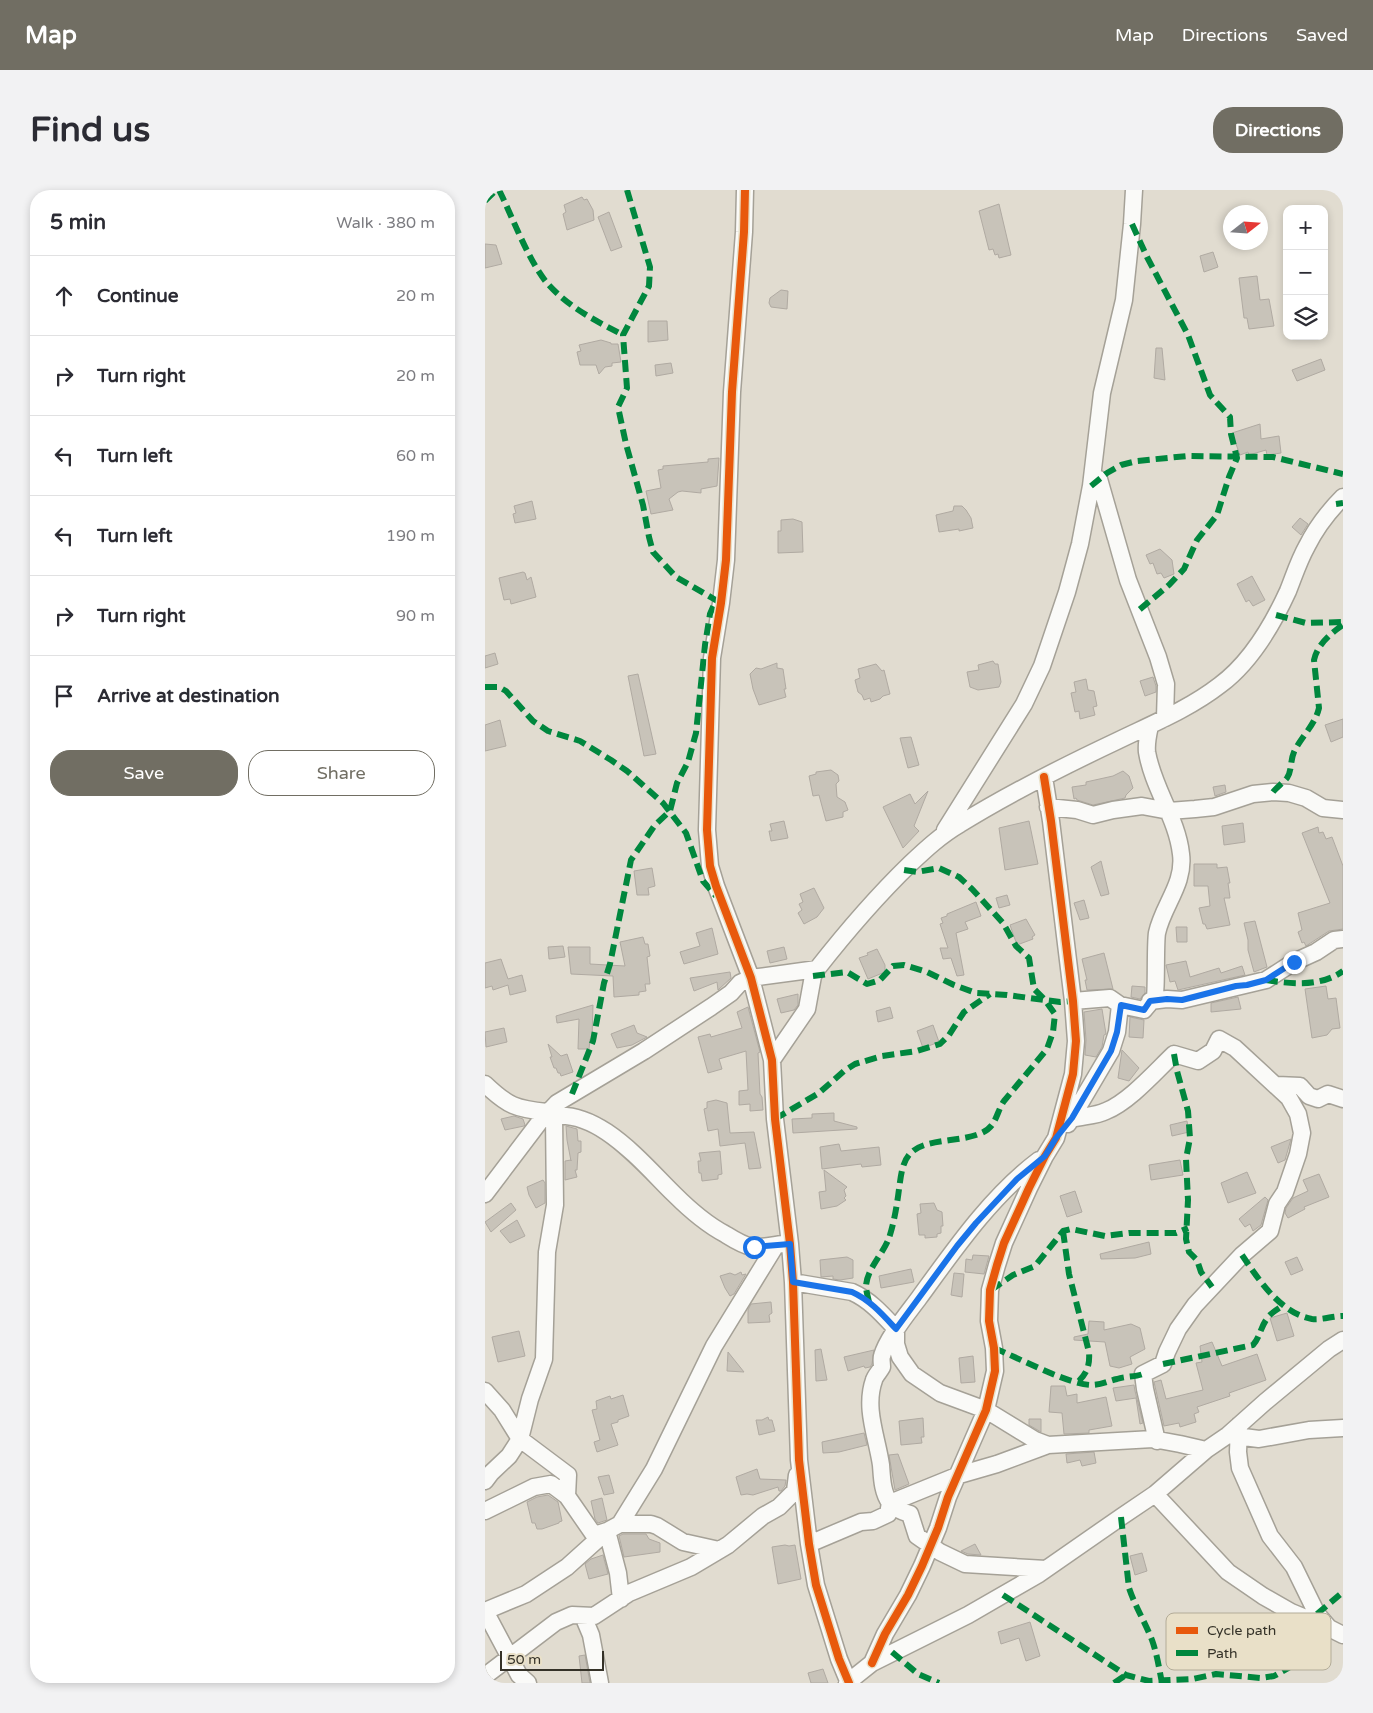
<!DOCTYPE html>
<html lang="en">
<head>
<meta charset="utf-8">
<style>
  :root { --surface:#fff; --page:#f2f2f3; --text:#2b2b33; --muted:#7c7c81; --line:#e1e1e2; --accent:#716e63 }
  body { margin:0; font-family:"Varela Round",sans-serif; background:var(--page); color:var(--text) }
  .controls { position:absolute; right:15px; top:15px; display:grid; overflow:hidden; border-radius:10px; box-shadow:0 2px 8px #0003 }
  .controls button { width:45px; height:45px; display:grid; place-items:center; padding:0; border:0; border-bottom:1px solid var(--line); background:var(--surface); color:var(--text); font:25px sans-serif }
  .compass { position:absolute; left:738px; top:15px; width:45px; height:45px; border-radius:50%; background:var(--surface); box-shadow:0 2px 8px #0003; rotate:73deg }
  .scale { position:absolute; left:15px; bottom:12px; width:104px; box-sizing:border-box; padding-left:5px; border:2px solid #353228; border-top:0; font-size:14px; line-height:18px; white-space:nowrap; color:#353228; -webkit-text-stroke:4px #e9e0c8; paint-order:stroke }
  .stop { position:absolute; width:15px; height:15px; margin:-11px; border:4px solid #1a73e8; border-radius:50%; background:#fff }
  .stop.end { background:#1a73e8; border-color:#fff; box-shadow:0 1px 5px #0008 }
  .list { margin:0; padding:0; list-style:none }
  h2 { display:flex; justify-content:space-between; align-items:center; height:65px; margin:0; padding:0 20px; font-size:21px }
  h2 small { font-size:16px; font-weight:400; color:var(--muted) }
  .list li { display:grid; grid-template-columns:32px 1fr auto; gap:15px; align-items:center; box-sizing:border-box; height:80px; padding:0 20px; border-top:1px solid var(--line) }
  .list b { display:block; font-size:19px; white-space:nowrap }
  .list em { font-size:16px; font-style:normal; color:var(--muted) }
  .actions { display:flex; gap:10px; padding:15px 20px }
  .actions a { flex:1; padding:11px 0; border:1px solid var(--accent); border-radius:20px; text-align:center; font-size:18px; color:var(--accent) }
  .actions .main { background:var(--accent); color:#fff }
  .icon { flex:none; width:28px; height:28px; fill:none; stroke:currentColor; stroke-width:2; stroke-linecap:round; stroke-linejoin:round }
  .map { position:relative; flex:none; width:858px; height:1493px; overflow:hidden; border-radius:20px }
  header { display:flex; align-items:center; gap:30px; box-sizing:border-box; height:70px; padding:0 25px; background:var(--accent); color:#fff }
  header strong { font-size:24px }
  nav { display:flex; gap:28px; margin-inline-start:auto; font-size:18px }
  .intro { display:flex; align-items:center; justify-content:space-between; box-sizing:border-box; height:120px; padding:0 30px }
  h1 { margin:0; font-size:35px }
  .button { padding:12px 22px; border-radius:20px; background:var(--accent); color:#fff; font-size:18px; font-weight:700 }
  main { display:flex; gap:30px; padding:0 30px }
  aside { flex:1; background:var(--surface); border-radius:20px; box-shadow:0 2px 8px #0003 }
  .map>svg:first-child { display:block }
  .building { fill:#c8c3b9; stroke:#b0aaa2 }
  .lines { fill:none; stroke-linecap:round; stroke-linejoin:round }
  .minor-casing { stroke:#a5a197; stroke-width:19 }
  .minor { stroke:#fafaf8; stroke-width:16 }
  .quiet { stroke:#00873e; stroke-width:6; stroke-dasharray:12 6; stroke-linecap:butt }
  .cycleway-casing { stroke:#e9e0c8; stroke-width:11 }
  .cycleway { stroke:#e8590c; stroke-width:8 }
  .route { stroke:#1a73e8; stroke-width:6 }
  .key { fill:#e9e0c8; stroke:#b3ac98; stroke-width:1 }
  .key-label { font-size:14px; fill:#353228 }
</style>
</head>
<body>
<header>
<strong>Map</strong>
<nav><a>Map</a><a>Directions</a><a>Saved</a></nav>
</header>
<div class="intro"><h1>Find us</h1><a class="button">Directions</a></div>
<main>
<aside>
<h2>5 min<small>Walk · 380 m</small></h2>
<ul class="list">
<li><svg class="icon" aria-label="ahead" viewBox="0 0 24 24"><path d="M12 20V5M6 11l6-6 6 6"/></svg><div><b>Continue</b></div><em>20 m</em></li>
<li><svg class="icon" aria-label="right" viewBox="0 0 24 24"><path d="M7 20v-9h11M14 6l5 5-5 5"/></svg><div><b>Turn right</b></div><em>20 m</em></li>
<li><svg class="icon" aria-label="left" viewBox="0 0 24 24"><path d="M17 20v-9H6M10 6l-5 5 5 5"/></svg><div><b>Turn left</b></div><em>60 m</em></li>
<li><svg class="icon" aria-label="left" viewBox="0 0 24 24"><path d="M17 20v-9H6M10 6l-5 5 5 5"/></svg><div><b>Turn left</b></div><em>190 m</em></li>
<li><svg class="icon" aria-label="right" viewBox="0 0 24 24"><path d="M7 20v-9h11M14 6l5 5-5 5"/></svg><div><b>Turn right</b></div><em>90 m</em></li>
<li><svg class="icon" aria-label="arrive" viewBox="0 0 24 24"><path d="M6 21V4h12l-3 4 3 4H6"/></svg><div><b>Arrive at destination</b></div></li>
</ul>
<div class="actions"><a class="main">Save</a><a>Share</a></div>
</aside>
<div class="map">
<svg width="858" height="1493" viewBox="0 0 858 1493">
  <rect width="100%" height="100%" fill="#e1dcd0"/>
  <path class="building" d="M97,7l2,3 3,-1 6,11 1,10 -27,10 -4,-16 3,-2 -2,-7z
    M514,14l12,51 -12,3 -1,-4 -3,1 -2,-6 -4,1 -10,-39z
    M124,22l13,35 -11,4 -13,-34z
    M0,54l11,1 6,19 -17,4z
    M728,62l5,15 -14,5 -4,-16z
    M772,86l3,24 9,-1 5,27 -25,3 -2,-11h-3l-5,-40z
    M296,100l7,1 -1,18 -16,-2 -2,-4 1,-5z
    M163,131h19l1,19 -20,2z
    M116,150l10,3v1h7l3,18 -9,1v3l-7,1 -6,7 -3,-9h-16l-3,-13 4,-1 -2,-6z
    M671,158h6l3,32 -11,-2z
    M836,169l4,11 -28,11 -5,-11z
    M186,173l2,10 -17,3 -1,-11z
    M775,234l1,15 18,-3 2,17 -14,2 -1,-5 -17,5 -1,-3 -8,3 -8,-22z
    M234,268l-2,28 -16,3v4l-19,-2 -4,1 -9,7 4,11 -22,4 -5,-23 15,-3 -3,-18 5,-1v-3l45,-4v-3z
    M47,311l4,18 -21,4 -2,-9 3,-1 -2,-7z
    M469,316h8l4,4 5,8 2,10 -14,3v-2l-20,3 -3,-17 17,-4z
    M815,328l8,6 -7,11 -9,-8z
    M308,329l9,3 1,30 -25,1v-22h3v-11z
    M675,359l12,11 2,14 -10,4 -3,-5 -4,1 -4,-11 -3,1 -4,-9z
    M38,382l2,1 2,7 4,-3 5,20 -25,7 -1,-5 -6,1 -5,-22z
    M767,386l13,24 -12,6 -4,-6 -3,2 -9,-18z
    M10,463l3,11 -13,4v-12z
    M508,471l2,3h3l3,18 -2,5 -21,3 -8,-3 -3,-15 12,-2 -1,-5z
    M292,473v5l6,1 3,20h-2l2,8 -27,8 -6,-16 -3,-15 6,-6 5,1z
    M391,474l6,7 2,-1 6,24 -7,2 -3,3 -9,3 -1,-4 -6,2 -2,-5 -4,-3 -3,-12 5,-2 -2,-9z
    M153,484l18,80 -12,2 -16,-80z
    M668,487l3,9v6l-11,4 -5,-15z
    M601,489l2,11 6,1 3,15 -4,1 2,8 -15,4 -1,-8 -4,1 -4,-19 5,-1 -2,-10z
    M858,529v18l-12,5 -6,-17z
    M15,530l6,26 -21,5v-26z
    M426,547l8,28 -11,3 -8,-30z
    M346,580l7,5 1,6 -3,3 1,13 8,5 3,8 -5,2v5l-17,4 -7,-26 -6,1 -4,-20 7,-2v-2z
    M638,581l6,5 4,12 -7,7 -1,3 -32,7 -16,-5 -1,-2 -2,1 -2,-12 14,-2v-3l27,-6z
    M740,595l1,7 -11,4 -2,-9z
    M443,601l-14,35 5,5 -16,17 -20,-41 27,-13 5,10z
    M299,631l4,17 -17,3 -2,-10h3l-2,-7z
    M544,631l9,43 -33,6 -6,-42z
    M758,633l2,19 -21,3 -2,-19z
    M833,637l1,6 4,-1 3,7 6,-2 11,29v63l-14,2 -23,15 -2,-4 -2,1 -4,-11 4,-2 -4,-17 32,-10 -28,-70z
    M616,671l8,33 -8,2 -10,-29z
    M709,674h23v4l10,-1 3,16h-2l2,15h-6l6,27 -23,4 -2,-5h-2l-4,-16 11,-2 -2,-20h-14z
    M167,678l3,18 -7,2 1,7h-12l-3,-24z
    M329,698l10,20 -7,9 -13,7 -6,-11 4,-3 -3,-6 4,-2 -3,-8z
    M522,705l3,10 -11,3 -3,-10z
    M599,710l5,18 -9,2 -6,-17z
    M491,712l5,14 -16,6 3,7 -12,4 8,42 -7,1 -6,-18 -8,1 -3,-11h8l-8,-24 3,-1 -2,-5 6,-2v-2z
    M541,729l9,16 -3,2 1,2 -16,6 -7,-20z
    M770,731l12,46 -13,5 -6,-22v-10l-4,-17z
    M691,737h11v15h-10z
    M227,738l6,26 -34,10 -4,-12 20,-6 -4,-13z
    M158,747l2,7h3l2,12 -3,1 3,27h-5l1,7 -7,1v3l-25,2 -1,-21 -42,-2 -3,-27h22v17l35,2 -5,-24z
    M78,756l2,11 -16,2 -1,-12z
    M299,757l3,12 -17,4 -3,-12z
    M392,759l8,16v7l-17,7 -9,-21 9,-3 -1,-2z
    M619,763l9,36 -26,1 -2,-10h2l-5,-21z
    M16,769l7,20 14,-4 4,16 -16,4 -2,-10 -15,5 -1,-4 -7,2v-25z
    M701,771l4,16 29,-9 2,5 21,-7 3,9 -67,15 -3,-9 -5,1 -4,-17z
    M245,782l1,6 -13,12 -1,-8 -23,9 -4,-13z
    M647,796l13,1v6l-5,6 -9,-2z
    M841,796l2,13 8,-1 4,30 -8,1 -5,6 -15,3 -7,-49z
    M313,804v11l-4,5 -13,3 -4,-14z
    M753,807l3,12 -30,3v-9z
    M108,815l-1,34h-2l-1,10h-11l1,-30 -22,4 -1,-7z
    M263,817l12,45 -2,1 2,41 2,3 1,13 -13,1v-7l-11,1v-14l9,-1 -2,-39 -27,8 3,10 -14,4 -10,-36 12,-3 1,3 31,-9 -5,-16z
    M405,817l3,11 -15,4 -2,-11z
    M617,819l4,25 -2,1 -2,12 -6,10 -11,-2 1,-15 -2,-28z
    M645,827l14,3 -1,18 -14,-1z
    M149,835l3,8 10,4 -15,8 -15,3 -6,-14z
    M448,835l6,17 -16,6 -6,-17z
    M19,838l3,14 -21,5 -1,-15z
    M63,854l13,12 6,-2 6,18 -12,4 -1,-3h-2l-2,-5h-2l-4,-11h2z
    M637,860l17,18 -10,13 -11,-3z
    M231,910l11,3 3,30 24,-1 7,36 -12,1 -4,-26 -25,3 -2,-17 -10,2 -4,-22 3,-1v-6z
    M349,923v8l23,6v2l-64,4 -1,-14 20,-1v-4z
    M29,926l9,3 2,6 -1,1 -19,4 -4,-11z
    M702,931l2,11 -17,4 -2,-11z
    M81,936l11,3 1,12h3v11l-3,1 -1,17h-2l2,7 -12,3v-19l6,-1v1l-4,-21z
    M806,949l-6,21 -7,3 -7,-16z
    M354,954l2,7 38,-4 2,18 -19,2 -1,-3 -39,5 -2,-22z
    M235,961l2,23 -4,1v4l-16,2 -1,-8h-2l-1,-12h3l-2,-8z
    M695,970l3,15 -32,5 -2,-15z
    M339,980l23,17 -3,3 2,6 -2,2 2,2 -9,6 -16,3 -2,-17 7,-1z
    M762,982l9,21 -28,10 -7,-20z
    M834,984l10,23 -25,10 1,2 -17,9 -3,-5 1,-5 7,-10 15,-7 -5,-11z
    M58,990l2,3v20l-9,5 -7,-13 -2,-8z
    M590,1001l7,21 -15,5 -7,-21z
    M780,1007l3,3 -7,25 -8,6 -3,-7 -5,3 -6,-8z
    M26,1013l5,7 -25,22 -6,-10z
    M449,1013l3,7 5,2 1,14h-2v7l-4,1v3l-12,1v-3h-6l-2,-21 4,-1 -1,-9z
    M32,1030l8,16 -15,7 -10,-12z
    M664,1052l2,12 -16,4 -34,1 -1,-5z
    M488,1065l16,1 -5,18 -19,-2 1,-13 6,1z
    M362,1067l6,3v18l-13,2 -7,-1v-3l-12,1 -1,-17z
    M812,1067l6,13 -12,5 -6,-13z
    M426,1079l3,13 -33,6 -2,-12z
    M256,1082l1,3 4,-1 -12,20 -4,2 -5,-8 -5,-12 10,-3 5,2z
    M469,1083l10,1 -2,23 -11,-2z
    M286,1112l1,11 -3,2 1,7 -22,1v-13l3,-6z
    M802,1123l7,23 -17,5 -7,-23z
    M604,1131l15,1v8l27,-6 9,4 5,21 -15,8 2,7 -13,4 -9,-2 -5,-24 -31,-2v-3l14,-3z
    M34,1141l6,25 -27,6 -6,-25z
    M727,1152l10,24 35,-12 9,26 -37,13 1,3 -33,11 2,5 -5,2 2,8 -16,5 -1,-4 -15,3 -10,-44 7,-2 5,19 37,-9 -7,-27 6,-1 -2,-16z
    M336,1159l6,31 -11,1 -1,-31z
    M389,1160l-2,14 -2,3 -5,1 -1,-2 -16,5 -4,-14z
    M243,1162l16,20 -17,-1z
    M488,1166l2,26 -14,1 -2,-25z
    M649,1195l1,6 8,32 -3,1 -4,-26 -20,3 -3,-13z
    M566,1196h14l2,10 10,-2v9l29,-6 6,29 -23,4v3l-25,1 -2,-21 -13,-1z
    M138,1205l6,21 -11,4v2l-7,2 7,21 -21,7 -3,-10 6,-2 -8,-30 5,-1 -1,-8 14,-5 1,3z
    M283,1227l1,3h3l3,11 -16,4 -3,-15h6z
    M438,1228l1,19h-3l1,6 -21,2 -2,-24z
    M544,1229h12v13l-12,-7z
    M379,1243l3,12 -28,7 -16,1 -1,-11z
    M609,1262l2,11 -14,3 -2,-6 -13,3 -1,-9z
    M413,1264l11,30 -14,6 -6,-35z
    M272,1279l3,10 26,1 -1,6 -4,5h-2l-1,-4 -25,8 -6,-1 -6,1 -5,-18z
    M124,1285l5,18 -10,2 -6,-18z
    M63,1305l10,7 4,19 -3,1v1l-17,6h-5l-2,-6h-3l-5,-21 10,-5z
    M117,1308l5,22 -9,3 -3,-4 -4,-18z
    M138,1344h23l3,5 11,4v9l-36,5 -5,-21z
    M490,1354l6,11 -13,-1 -7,-3z
    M300,1355l4,1 6,-1 6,34 -23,5 -6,-37z
    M657,1363l5,18 -12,4 -5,-19z
    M118,1365l5,19 -19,5 -4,-15 6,-5z
    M545,1432l10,34 -14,5 -7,-23 -18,6 -3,-12z
    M100,1465l5,28h-8l-3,-27z
    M338,1479l5,14h-17l-3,-10z"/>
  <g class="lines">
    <defs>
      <path id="minor" d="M260,0l-1,42 -12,160 -6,168 -5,43 -9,55 -5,172 3,36 6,20 35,92 21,82 3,59 15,125 3,38 6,178 10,84 7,41 23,74 10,24
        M614,289l29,101 30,77 8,27 -1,34
        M563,617l29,3 16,5 20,-5 29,-4 27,5 26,-2 19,-2 39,-13 20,-2 16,1 17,5 17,10 20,2
        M460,640l79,-126 18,-38 25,-74 13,-48 11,-58 11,-93 22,-93 8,-76 2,-34
        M588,811l37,-3 10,7 24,5c3,-4 7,-8 10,-12 3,-5 1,-53 3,-65 6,-28 28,-49 24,-79 -4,-36 -28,-66 -34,-102 -1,-9 1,-17 3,-26
        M665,811l17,-2 15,1 84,-20 28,-18 22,-10 18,-12 9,-1
        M287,870l35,-51 6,-33 4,-7c29,-37 59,-72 93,-105 16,-15 31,-29 50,-40 50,-31 104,-58 157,-83 35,-17 72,-32 103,-56 31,-23 52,-59 68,-94 6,-15 11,-31 19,-45 9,-18 22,-35 36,-49
        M0,894c23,22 31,25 62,28
        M792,895l23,1 9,10 9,3 10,-5 15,5
        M60,928c50,-15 98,46 129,76 15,15 32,30 51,40 8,5 17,11 27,13 10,1 21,-2 31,-3
        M587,929c11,-3 24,-3 34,-8 23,-9 50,-40 68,-57l24,7 15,-10 6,-12 16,9 54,50 9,16 4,19 -4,21 -13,38 -8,12 -7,27 -28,24 -47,50 -17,24 -11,23 -4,12 -20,10 2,15 12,52
        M583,934l43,-73 6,-19 3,-27
        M554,970c-48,36 -85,90 -120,138 -11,15 -32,40 -37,58 -1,3 0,8 0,11 -2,4 -7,9 -8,13 -10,28 3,57 7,85 1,12 1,27 9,38 4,5 13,9 20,11l7,22 23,16 25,12 81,5
        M0,1004l56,-74 16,-17 87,-52 67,-44 20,-14 9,-10 11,-5 66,-9
        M308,1092l59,10c18,8 31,23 44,37v15l4,13 12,17 28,19 46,17 49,30 13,5 105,-6 27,5 26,6
        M0,1201l17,19 18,29 48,36 -1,21 27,39 13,-4 11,42 3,26
        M754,1235l-1,27 2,16 30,68 24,31 23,47 12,14 14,7
        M743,1245l31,4 50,-9 34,-2
        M0,1291l6,-8 18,-17 11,-17 10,-40 14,-40 3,-107 8,-47 -1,-89
        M670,1304l73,78 35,24 28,16 36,15
        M0,1321l49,-24 17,-3 16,12
        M135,1334h31l6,2 26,16 36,8
        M324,1354l52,-22 12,-1 15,-7 2,-11 69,-28 38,-11 51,-19
        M0,1421l41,-17 41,-27 40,-36 13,-7 34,-55 60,-123 62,-101
        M0,1421l34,64 9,8
        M98,1426l8,19 9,48
        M387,1473l13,-29 23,-39 14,-29 16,-38 10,-31 38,-87 9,-39 -1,-23 -5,-27 1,-31 7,-25 7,-22 25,-55 16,-32 11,-18 17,-64 3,-33 -3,-40 -22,-180 -7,-44
        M0,1486l71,-54 16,-7 22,1 35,-23 62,-26 37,-22 35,-29 16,-9 16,-16 2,-16
        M362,1493l25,-20 96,-48 71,-41 82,-57 34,-23 51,-44 22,-15 37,-33 64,-53 14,-9"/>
    </defs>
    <use href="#minor" class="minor-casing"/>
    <use href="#minor" class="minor"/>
    <path class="quiet" d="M14,0c14,28 29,70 48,93 21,24 49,38 76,52
      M142,0l23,77 -1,19 -26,49 4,53 -9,19 8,37 17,61 6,32 4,15 23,25 43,25
      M0,11l11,-11
      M647,34l15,33 41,78 22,60 20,22 1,17 6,24 -8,19 -12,38 -20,25 -13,29 -15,16 -30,25
      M606,296l16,-13 14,-8 16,-4 50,-5 86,1 70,17
      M851,314l7,-1
      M791,425l30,8 37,-1
      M0,497h14l7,4 27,30 15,10 32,10 31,19 16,11 36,32 23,30 17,48 13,15
      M788,602c4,-5 10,-9 14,-14 5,-7 3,-17 7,-26 7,-15 21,-27 25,-44l-5,-48c3,-15 17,-27 29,-35
      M328,786l34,-4 20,12 13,-4 13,-14 11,-1 23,7 27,13 22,8 31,2 53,7 13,-1
      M781,790c25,4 55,7 77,-9
      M689,864l3,17 11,40 2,27 -4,21 2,41 -2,39 3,13 8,8 4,12 11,15
      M87,904l21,-53 11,-58 6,-19 21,-104 24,-35 15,-14 7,-28 11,-21 8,-29 9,-88 5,-31 6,-14
      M290,929l44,-26 25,-22 11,-7 27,-8 35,-5 23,-7 9,-9 15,-23 26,-18
      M578,1041l6,43 20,78c1,14 -2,21 -12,31
      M757,1065c17,25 38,58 70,64 10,1 21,-3 31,-3
      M506,1100l22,-15 22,-9 28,-35 8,-2 34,7 24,-3h47l12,-5
      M384,1112c-1,-5 -3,-11 -3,-16 1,-17 17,-32 23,-48 5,-15 8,-33 10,-49 2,-13 3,-30 14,-38 18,-15 65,-7 79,-26 5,-7 7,-17 12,-24l43,-52 6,-17 2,-18 -10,-14 -11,-11 -5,-31 -13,-12 -13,-23 -31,-34 -13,-12 -20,-9 -22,4 -13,-2
      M509,1158c25,10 73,36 97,37 10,0 17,-4 26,-6 9,-3 18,-2 26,-5
      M678,1174l90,-19c7,-8 7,-16 13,-25 3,-6 12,-11 18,-15
      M636,1327l8,71c6,18 16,34 23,52 5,14 7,28 10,43
      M518,1405l123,80 23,6 44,-2 23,-5 45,4 13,-2 18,-10 15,-18 7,-27
      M832,1424l26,-22
      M407,1462l26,22 21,9
      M629,1493l12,-8"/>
    <defs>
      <path id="cycleway" d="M260,0l-1,42 -12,160 -6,168 -5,43 -9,55 -5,172 3,36 6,20 35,92 21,82 3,59 15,125 3,38 6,178 10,84 7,41 23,74 10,24
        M387,1473l13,-29 23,-39 14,-29 16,-38 10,-31 38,-87 9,-39 -1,-23 -5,-27 1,-31 7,-25 7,-22 25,-55 16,-32 11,-18 17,-64 3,-33 -3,-40 -22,-180 -7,-44"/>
    </defs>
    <use href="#cycleway" class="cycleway-casing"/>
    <use href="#cycleway" class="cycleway"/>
  </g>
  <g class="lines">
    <path class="route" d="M269,1057l36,-3 3,38 59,10c18,8 31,23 44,37l61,-83 19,-23 41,-44 28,-23 11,-18 16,-20 39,-67 6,-19 4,-27 23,5 6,-9 17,-2 15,1 54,-14 11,-1 19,-5 28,-18"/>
  </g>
  <rect x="681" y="1423" width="165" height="57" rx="8" class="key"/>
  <rect x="691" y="1437" width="22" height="7" fill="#e8590c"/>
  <rect x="691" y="1460" width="22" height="6" fill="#00873e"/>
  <g class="key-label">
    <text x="722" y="1445">Cycle path</text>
    <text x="722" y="1468">Path</text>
  </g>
</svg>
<div class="controls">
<button>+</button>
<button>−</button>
<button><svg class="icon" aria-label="layers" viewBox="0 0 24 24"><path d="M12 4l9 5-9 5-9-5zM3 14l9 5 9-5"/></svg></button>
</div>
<svg class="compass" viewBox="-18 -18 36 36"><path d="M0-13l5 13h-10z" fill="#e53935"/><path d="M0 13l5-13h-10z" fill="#7c7c81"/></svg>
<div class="scale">50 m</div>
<div class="stop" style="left:269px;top:1057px"></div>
<div class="stop end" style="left:809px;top:772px"></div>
</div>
</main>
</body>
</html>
